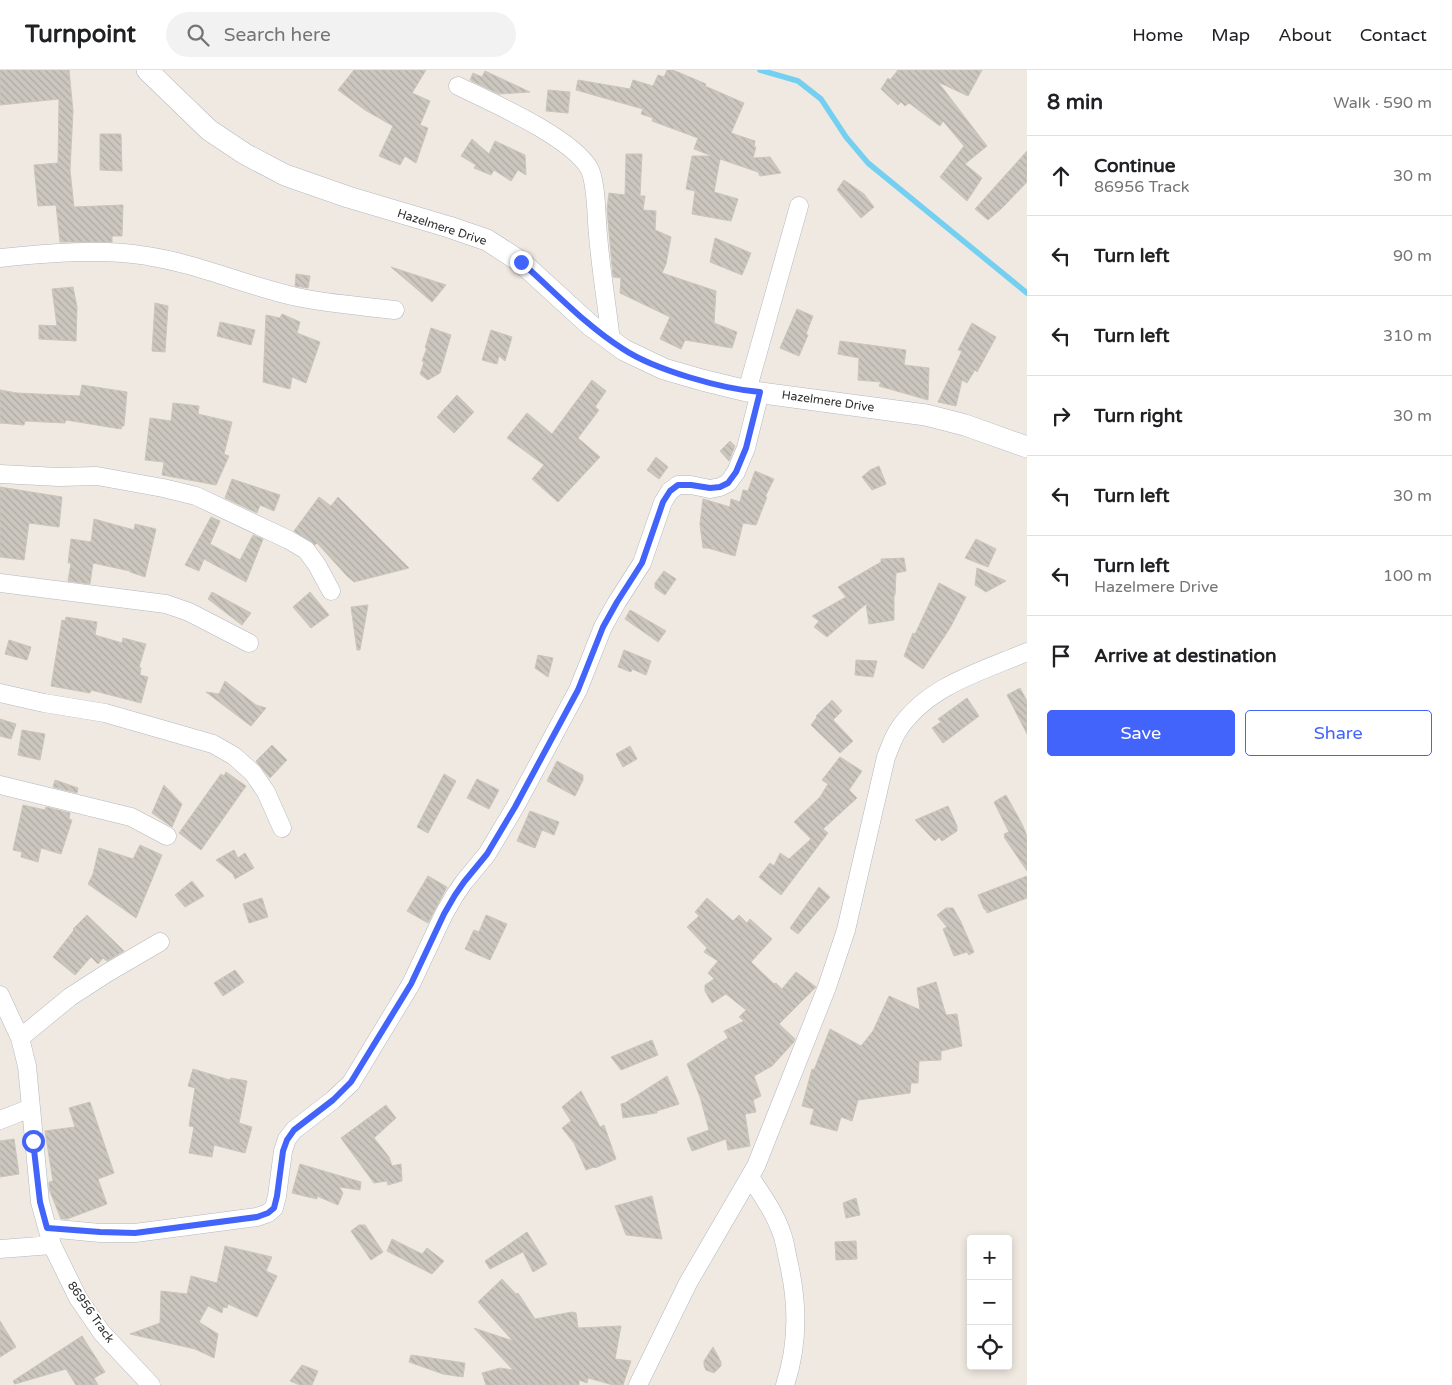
<!DOCTYPE html>
<html lang="en">
<head>
<meta charset="utf-8">
<style>
  :root { --surface:#fff; --page:#f2f2f2; --text:#202124; --muted:#757577; --line:#e0e0e0; --accent:#4264fb }
  body { margin:0; font-family:"Varela Round",sans-serif; background:var(--page); color:var(--text) }
  .controls { position:absolute; right:15px; bottom:15px; display:grid; overflow:hidden; border-radius:5px; box-shadow:0 2px 8px #0003 }
  .controls button { width:45px; height:45px; display:grid; place-items:center; padding:0; border:0; border-bottom:1px solid var(--line); background:var(--surface); color:var(--text); font:25px sans-serif }
  .stop { position:absolute; width:15px; height:15px; margin:-11px; border:4px solid #4264fb; border-radius:50%; background:#fff }
  .stop.end { background:#4264fb; border-color:#fff; box-shadow:0 1px 5px #0008 }
  .list { margin:0; padding:0; list-style:none }
  h2 { display:flex; justify-content:space-between; align-items:center; height:65px; margin:0; padding:0 20px; font-size:21px }
  h2 small { font-size:16px; font-weight:400; color:var(--muted) }
  .list li { display:grid; grid-template-columns:32px 1fr auto; gap:15px; align-items:center; box-sizing:border-box; height:80px; padding:0 20px; border-top:1px solid var(--line) }
  .list b { display:block; font-size:19px; white-space:nowrap }
  .list p { margin:0; font-size:16px; white-space:nowrap; color:var(--muted) }
  .list em { font-size:16px; font-style:normal; color:var(--muted) }
  .actions { display:flex; gap:10px; padding:15px 20px }
  .actions a { flex:1; padding:11px 0; border:1px solid var(--accent); border-radius:5px; text-align:center; font-size:18px; color:var(--accent) }
  .actions .main { background:var(--accent); color:#fff }
  .icon { flex:none; width:28px; height:28px; fill:none; stroke:currentColor; stroke-width:2; stroke-linecap:round; stroke-linejoin:round }
  .map { position:relative; flex:none; width:1027px; height:1315px; overflow:hidden }
  header { display:flex; align-items:center; gap:30px; box-sizing:border-box; height:70px; padding:0 25px; background:var(--surface); border-bottom:1px solid var(--line) }
  header strong { font-size:24px }
  nav { display:flex; gap:28px; margin-inline-start:auto; font-size:18px }
  .search { width:350px; height:45px; background:var(--page); display:flex; align-items:center; gap:12px; box-sizing:border-box; padding:0 18px; border-radius:28px; color:var(--muted); font-size:19px }
  main { display:flex }
  aside { flex:1; background:var(--surface) }
  .map>svg:first-child { display:block }
  .lines { fill:none; stroke-linecap:round; stroke-linejoin:round }
  .stream { stroke:#75cff0; stroke-width:5.5 }
  .building { fill:url(#building-back-hatch); stroke:#cbc5ba }
  .minor-casing { stroke:#b4b7c1; stroke-width:19 }
  .tertiary-casing { stroke:#b4b7c1; stroke-width:22 }
  .minor { stroke:#fff; stroke-width:18 }
  .tertiary { stroke:#fff; stroke-width:21 }
  .route { stroke:#4264fb; stroke-width:6 }
  .labels { text-anchor:middle; stroke-width:4; stroke-linejoin:round; paint-order:stroke }
  .street-label { font-size:12px; fill:#2e2e2e; stroke:#fff }
</style>
</head>
<body>
<header>
<strong>Turnpoint</strong>
<div class="search"><svg class="icon" aria-label="search" viewBox="0 0 24 24"><circle cx="10" cy="10" r="6"/><path d="M15 15l6 6"/></svg>Search here</div>
<nav><a>Home</a><a>Map</a><a>About</a><a>Contact</a></nav>
</header>
<main>
<div class="map">
<svg width="1027" height="1315" viewBox="0 0 1027 1315">
  <defs>
    <pattern id="building-back-hatch" width="6" height="6" patternUnits="userSpaceOnUse" patternTransform="scale(1.25)"><rect width="6" height="6" fill="#cbc7bf"/><path d="M-1 5l2 2M0 0l6 6M5-1l2 2" fill="none" stroke="#afaba4"/></pattern>
  </defs>
  <rect width="100%" height="100%" fill="#efe9e1"/>
  <g class="lines">
    <path class="stream" d="M760,0l38,11 23,18 25,38 22,26 159,130"/>
  </g>
  <path class="building" d="M0,0h69l4,41 -3,59 4,37 49,-2 -1,31h-10v6h-52l-4,-37 -18,1 -4,-41 24,-2 1,-64 -59,6z
    M354,0h72l-14,23 18,8 -10,24 8,3 -12,35 -11,-7 -5,9 -21,-9 14,-30 -28,-16 -27,-20z
    M667,0h6l33,14 -1,2 39,17 -13,30 24,8 -1,6h2l-3,11 17,-1 11,16 -21,3 -2,-4 -38,-13 -6,33 24,7 -7,22 -39,-7 3,-23 -9,-2 6,-33h20l-18,-7 4,-11 -46,-17 1,-3 -12,-4 2,-5 -67,-19 2,-10 52,9 3,-9 20,6 5,-11 6,2z
    M898,0h84l-14,26 -30,-14 49,64 -22,18 17,14 -15,23 -27,-24 24,-31 -21,-25 -3,5 -31,-23 -4,3 -4,-4 -3,3 -17,-16 7,-11 2,2z
    M485,1l45,21 -31,2 -29,-14 3,-7 9,4z
    M548,20l22,2 -2,21 -22,-2z
    M100,64h21l1,37 -22,-1z
    M472,69l17,15 6,-13 30,14 1,20 -8,-5 -7,11 -17,-11 -3,5 -17,-7 2,-3 -15,-9z
    M1027,81v31l-25,26 -14,12 -13,-11z
    M626,84h16l-2,42h5l-2,14 13,1 -1,19 16,7 -5,27 -4,9 54,18 -2,32 23,9 -5,16 -47,-8 -4,9 -21,-10 10,-22 -50,-24 1,-15 -8,-1 -6,-68 2,-16 16,2z
    M844,110l20,14 10,13 -13,11 -24,-28z
    M715,168l36,15 -9,22 -32,-13z
    M391,197l55,18 -14,17z
    M296,204l14,2 -2,12 -13,-2z
    M73,217l4,20 -1,34 -37,-2v-14l18,1 -5,-37z
    M155,233l13,3 -3,46 -13,-1z
    M797,239l16,7 -7,18 2,1 -9,21 -19,-8z
    M282,244l18,8 -3,11 23,9 -14,41 -14,-6 -2,12 -27,-7 3,-67 14,3z
    M220,252l35,8 -4,15 -34,-9z
    M972,253l24,14 -19,35 -2,-2 -8,13 -5,-3 -6,26 -18,-4 24,-51 -4,-1z
    M431,258l20,7 -11,38 -12,7 -8,-6 4,-12 -2,-1 5,-13h-2z
    M491,260l21,7 -7,24 -6,-5 -2,8 -15,-4z
    M840,271l66,9 -2,15 25,3 -1,32 -49,-14 2,-4 -23,-2 1,-22 -21,-4z
    M592,310l14,11 -11,16 4,3 -21,28 22,19 -42,45 -26,-23 12,-14 -37,-27 20,-25 25,21z
    M82,315l45,7 -3,34h-2l-1,3 -55,-9 -1,3 -40,-2 -1,4 -24,-2v-33l17,3 63,3z
    M457,325l17,17 -20,21 -17,-16z
    M173,333l26,3 -1,8 34,8 -8,32 5,2 -13,29 -54,-10 2,-13 -19,-2 5,-42 21,3z
    M730,371l5,5 -6,15 -9,-10z
    M656,387l12,10 -9,12 -12,-9z
    M879,396l7,18 -14,6 -10,-13 8,-7z
    M755,401l19,8 -9,18h2l-11,28 -13,-2 -8,33 -27,-8h-5l-3,-24 3,-25 27,8 1,-8 9,3 3,-12 5,1z
    M232,409l48,16 -6,16 -14,-6 -3,8 -32,-15z
    M0,417l62,10 -3,30 -30,-4 -5,37 -24,-3z
    M319,427l12,9 7,-9 71,71 -55,14 -7,-6 -30,-33 -2,2 -21,-14z
    M211,447l9,4 -10,23 30,16 13,-25 10,4 -17,43 -42,-23 -5,12 -14,-6z
    M94,449l40,11 1,-6 21,5 -11,48 -15,-5v-1l-37,-8 -3,21 -22,-3 3,-18h-3l3,-24 20,3z
    M976,469l20,10 -8,18 -23,-9z
    M904,488l2,13 -10,2 -1,22h-1v25l-25,4 -3,-20 -39,33 -13,-10 5,-6 -7,-5 34,-19 -8,-10 43,-25v-3z
    M977,498l29,13 -20,11 -11,-7z
    M664,501l12,8 -11,16 -10,-7v-5z
    M939,513l27,14 -16,31 -27,41 -19,-13 9,-23 2,1z
    M212,522l39,21 -9,12 -34,-26z
    M310,522l19,23 -18,13 -18,-21z
    M368,535l-8,45h-3l-6,-43z
    M630,540l36,21 -8,11 -33,-23z
    M66,547l31,5 -2,13 27,8 1,-5 23,6 -7,23 2,1 -1,7 8,2 -7,26 -50,-13 -1,3 -39,-7 11,-66 3,1z
    M9,570l22,7 -4,13 -22,-6z
    M624,580l27,11 -5,14 -14,-6 -1,3 -13,-5z
    M538,585l15,3 -5,19 -13,-9z
    M856,590l21,1 -4,16 -18,-2z
    M225,611l31,24 10,3 -15,18 -45,-34 13,2z
    M1020,618l7,13v33l-20,-39z
    M967,628l12,18 -36,27 -11,-15 9,-6 -3,-3z
    M832,630l10,11 -9,9 20,21 -13,12 -29,-28 6,-8 -1,-1z
    M0,649l16,5 -5,15 -11,-3z
    M22,660l23,4 -5,26 -22,-5z
    M272,675l15,15 -17,18 -14,-17z
    M630,676l7,13 -14,8 -7,-13z
    M840,687l22,14 -13,19 8,8 -34,31 5,4 -47,62 -22,-18 11,-14 4,3 6,-13 9,6 22,-20 -17,-17 26,-25 8,-13 -6,-4z
    M557,691l26,14v5l-8,16 -28,-15z
    M226,702l20,14 -45,64 -22,-17 42,-59 3,2z
    M444,704l12,7 -28,52 -11,-6z
    M477,709l22,11 -10,19 -22,-11z
    M55,710l23,8 -1,5 -24,-6z
    M164,715l18,19 -10,23 -20,-14z
    M1006,725l16,29 5,12v35l-23,-34 1,-1 -1,-2 5,-2 -15,-30z
    M23,735l22,5 1,-3 24,6 -1,6 3,1 -11,34 -20,-6 -3,14 -17,-5 1,-5 -9,-2z
    M948,736l9,20v5l-15,10 -3,-4 -4,4 -20,-21z
    M530,741l29,11 -5,13 -12,-5 -7,18 -18,-7z
    M140,775l22,10 -26,63 -48,-34 5,-10 6,-26 34,11z
    M234,780l4,8 7,-5 9,15 -19,11 -2,-5 -17,-14z
    M428,806l19,11 -19,36 -21,-12z
    M1027,806v22l-40,15 -1,-3 -2,-1 -6,-14z
    M192,811l12,15 -19,11 -10,-12z
    M819,817l11,10 -32,37 -8,-6z
    M262,828l6,19 -19,6 -6,-19z
    M707,828l26,23 6,-6 8,8 3,-4 22,20 -21,23 23,22 2,-1 6,6 14,-17 20,15 -37,37 16,15 -2,4 -21,23 -18,10 7,20 -8,4 3,12 -11,2 5,32 -22,4 -2,-11 -34,12 -5,-13 22,-8 -9,-33 -13,-33 41,-26 -4,-7 20,-10 -5,-4 7,-7 -20,-16 -14,9 -7,-12v-6l9,-6 -6,-6 10,-12 -14,-9 3,-4 -20,-21 12,-11 -4,-4z
    M946,838h7l7,12 14,32 -5,3 -2,-3 -13,4 -11,-27 4,-2 -10,-12z
    M87,845l37,36 -17,10 -4,-3 -5,6 -7,-7 -16,18 -22,-18 21,-27 -1,-1z
    M486,845l21,9 -17,36 -25,-11 9,-19 5,2z
    M235,900l9,12 -21,14 -9,-13z
    M936,912l10,33 11,-1 5,32 -21,5v9l-22,1 -1,22h-7l-1,10 -52,7 -6,21 -11,-4 -4,14 -27,-7 4,-15 -12,-3 10,-37 2,1 16,-41 31,17 12,-15 16,-35 31,14 -3,-22z
    M652,970l6,15 -37,15 -10,-13z
    M193,999l37,11 1,-2 16,3 -8,42 13,4 -7,26 -31,-8 -2,12 -23,-4 5,-26 -5,-1 6,-38 -7,-2z
    M667,1006l12,28 -22,7v2l-34,5 -2,-14 4,-1z
    M581,1021l19,36 4,-2 12,34 -21,9 -1,-1 -8,3 -12,-27 -12,-15 9,-7 -9,-14z
    M90,1032l24,71 -16,6 9,25 -40,15h-6l-12,-30v-7l4,-1 -8,-50 30,-4 -6,-19z
    M386,1035l10,13 -22,20 15,19 3,9 9,-2 1,17 -14,4 -1,-4 -13,2 -33,-45z
    M14,1069l5,35 -19,3v-36z
    M300,1094l61,18 -1,8 -21,-3 4,6 -5,12 -21,-9v3l-25,-6z
    M652,1126l10,43 -36,-4 -11,-29z
    M856,1128l4,17 -14,3 -3,-15z
    M359,1155h6l18,27 -12,8 -20,-29z
    M527,1162l20,32 -14,8 -10,-20 -33,17 -5,-8z
    M392,1169l30,15 5,-6 17,13 -12,13 -45,-23z
    M856,1171l1,18 -21,1 -1,-18z
    M225,1176l47,11 -6,14 11,5 -20,41 -29,-13 -1,4 -4,-1 -1,6 -14,-7 -9,16 19,12 -4,24 -19,-9 -65,-15 30,-11 1,-32 26,3 4,-18 26,7z
    M502,1209l14,15 2,-1 17,26 37,-7 4,1 2,15 43,-2 -6,33 16,2 -8,24h-10l-25,-7 -1,5 -8,-3v5h-93l-4,-12 18,-5 13,2 -39,-42 39,13 -35,-39z
    M0,1251l16,26 -16,10z
    M82,1266l23,36 -11,6 4,7h-22l-10,-16 -51,15 -2,-3z
    M713,1277l8,15v4l-7,7 -8,-3 -2,-4v-5z
    M411,1285l54,8 -2,14 -20,-3 -34,-12z
    M302,1295l16,6 -6,14h-12l-10,-4z"/>
  <g class="lines">
    <defs>
      <path id="minor" d="M458,16c33,16 113,51 131,82 8,15 7,49 9,67 3,36 9,71 13,106
        M0,188c45,-5 103,-10 147,-2 52,8 100,30 150,41 32,7 65,9 98,13
        M747,321l52,-185
        M0,404l59,3 38,-1 66,12 33,8 93,44 17,10 11,15 14,26
        M0,513l166,21 23,8 60,31
        M0,623l44,10 61,10 108,31 21,12 19,17 13,19 16,36
        M0,715l131,32 36,19
        M0,925l20,43 7,28 13,136 12,43 26,53 24,35 49,52
        M20,968l50,-41 37,-24 53,-31
        M0,1050l31,-12
        M750,1107c12,18 25,36 32,57 3,8 4,17 6,26 10,42 11,83 -3,125
        M47,1158l53,5h35l122,-16 11,-4 6,-5 3,-12 6,-45 4,-12 7,-9 39,-30 18,-17 60,-99 33,-70 11,-19 9,-13 23,-28 28,-47 63,-117 25,-63 14,-25 25,-39 21,-61 7,-11 8,-6h13l19,4 10,-2 8,-4 8,-11 10,-24 14,-56
        M0,1179l52,-4
        M638,1315l50,-102 68,-117 71,-179 19,-57 40,-173c4,-9 7,-20 13,-28 28,-43 83,-58 128,-77"/>
      <path id="tertiary" d="M147,0l62,60 36,24 40,21 63,22 101,30 38,13 34,22 69,63 34,25 40,19 38,11 45,11 179,24 39,10 62,22"/>
    </defs>
    <use href="#minor" class="minor-casing"/>
    <use href="#tertiary" class="tertiary-casing"/>
    <use href="#minor" class="minor"/>
    <use href="#tertiary" class="tertiary"/>
  </g>
  <g class="lines">
    <path class="route" d="M33,1071l7,61 7,26 53,4 35,1 122,-16 11,-4 6,-5 3,-12 6,-45 4,-11 7,-10 39,-30 18,-18 60,-98 33,-70 11,-19 9,-13 23,-28 28,-47 63,-117 25,-63 14,-25 25,-39 21,-61 7,-11 8,-6h13l19,3 10,-1 8,-4 8,-11 10,-24 14,-56c-38,-3 -105,-22 -137,-43 -38,-24 -68,-57 -102,-87"/>
  </g>
  <g class="labels">
    <g class="street-label">
      <text transform="translate(442 157) rotate(18)" y="4">Hazelmere Drive</text>
      <text transform="translate(828 331) rotate(8)" y="4">Hazelmere Drive</text>
      <text transform="translate(91 1242) rotate(55)" y="4">86956 Track</text>
    </g>
  </g>
</svg>
<div class="controls">
<button>+</button>
<button>−</button>
<button><svg class="icon" aria-label="locate" viewBox="0 0 24 24"><circle cx="12" cy="12" r="6"/><path d="M12 2v4M12 18v4M2 12h4M18 12h4"/></svg></button>
</div>
<div class="stop" style="left:33px;top:1071px"></div>
<div class="stop end" style="left:521px;top:192px"></div>
</div>
<aside>
<h2>8 min<small>Walk · 590 m</small></h2>
<ul class="list">
<li><svg class="icon" aria-label="ahead" viewBox="0 0 24 24"><path d="M12 20V5M6 11l6-6 6 6"/></svg><div><b>Continue</b><p>86956 Track</p></div><em>30 m</em></li>
<li><svg class="icon" aria-label="left" viewBox="0 0 24 24"><path d="M17 20v-9H6M10 6l-5 5 5 5"/></svg><div><b>Turn left</b></div><em>90 m</em></li>
<li><svg class="icon" aria-label="left" viewBox="0 0 24 24"><path d="M17 20v-9H6M10 6l-5 5 5 5"/></svg><div><b>Turn left</b></div><em>310 m</em></li>
<li><svg class="icon" aria-label="right" viewBox="0 0 24 24"><path d="M7 20v-9h11M14 6l5 5-5 5"/></svg><div><b>Turn right</b></div><em>30 m</em></li>
<li><svg class="icon" aria-label="left" viewBox="0 0 24 24"><path d="M17 20v-9H6M10 6l-5 5 5 5"/></svg><div><b>Turn left</b></div><em>30 m</em></li>
<li><svg class="icon" aria-label="left" viewBox="0 0 24 24"><path d="M17 20v-9H6M10 6l-5 5 5 5"/></svg><div><b>Turn left</b><p>Hazelmere Drive</p></div><em>100 m</em></li>
<li><svg class="icon" aria-label="arrive" viewBox="0 0 24 24"><path d="M6 21V4h12l-3 4 3 4H6"/></svg><div><b>Arrive at destination</b></div></li>
</ul>
<div class="actions"><a class="main">Save</a><a>Share</a></div>
</aside>
</main>
</body>
</html>
